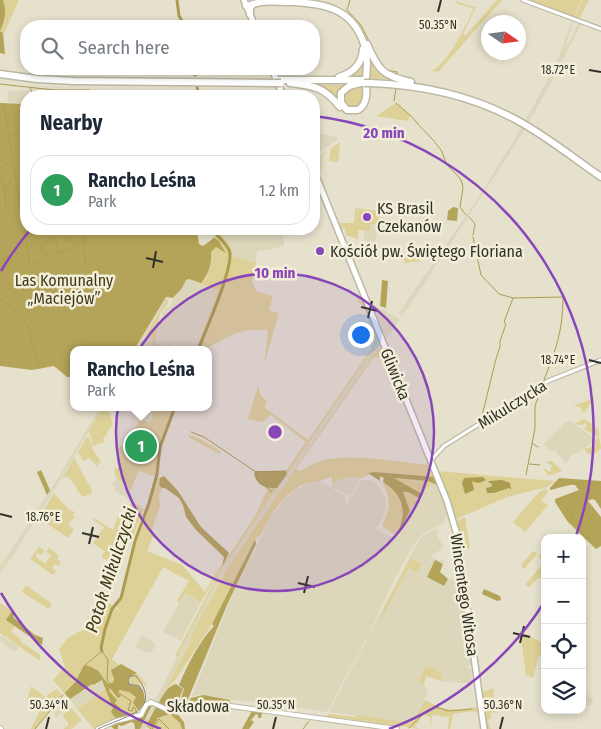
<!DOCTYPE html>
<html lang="en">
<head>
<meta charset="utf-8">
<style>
  :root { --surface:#fff; --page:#f2f2f3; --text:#1f2937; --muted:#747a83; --line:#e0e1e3; --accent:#8946ba }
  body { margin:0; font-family:"Fira Sans Condensed",sans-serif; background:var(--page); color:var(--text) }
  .controls { position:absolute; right:15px; bottom:15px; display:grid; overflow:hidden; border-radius:10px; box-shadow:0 2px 8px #0003 }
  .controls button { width:45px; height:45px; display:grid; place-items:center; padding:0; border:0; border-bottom:1px solid var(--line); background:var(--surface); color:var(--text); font:25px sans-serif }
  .compass { position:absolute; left:481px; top:15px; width:45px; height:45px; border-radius:50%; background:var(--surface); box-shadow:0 2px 8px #0003; rotate:103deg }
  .you { position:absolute; left:360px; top:334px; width:18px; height:18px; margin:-12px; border:4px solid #fff; border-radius:50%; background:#1a73e8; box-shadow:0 0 0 8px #1a73e833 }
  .badge { display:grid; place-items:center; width:32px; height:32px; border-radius:50%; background:var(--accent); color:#fff; font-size:16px; font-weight:700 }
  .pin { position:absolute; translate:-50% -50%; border:2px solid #fff; box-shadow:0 1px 5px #0006 }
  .popup { position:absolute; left:70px; top:346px; width:142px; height:65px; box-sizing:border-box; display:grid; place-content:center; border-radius:10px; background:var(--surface); filter:drop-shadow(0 1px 4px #0005); font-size:16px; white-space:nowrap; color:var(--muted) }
  .popup b { font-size:19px; color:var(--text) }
  .popup::after { content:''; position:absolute; left:50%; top:100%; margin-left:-10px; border:10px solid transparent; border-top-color:var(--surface) }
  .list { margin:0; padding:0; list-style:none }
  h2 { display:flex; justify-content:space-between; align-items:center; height:65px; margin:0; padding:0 20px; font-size:21px }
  h2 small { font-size:16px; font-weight:400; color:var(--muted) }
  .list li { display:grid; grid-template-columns:32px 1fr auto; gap:15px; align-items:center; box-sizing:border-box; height:70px; margin:0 10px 10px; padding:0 10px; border:1px solid var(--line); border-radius:20px }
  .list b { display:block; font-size:19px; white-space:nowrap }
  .list p { margin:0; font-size:16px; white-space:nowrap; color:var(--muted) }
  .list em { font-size:16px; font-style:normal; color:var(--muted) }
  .icon { flex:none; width:28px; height:28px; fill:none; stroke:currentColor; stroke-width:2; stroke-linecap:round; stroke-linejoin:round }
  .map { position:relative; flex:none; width:601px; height:729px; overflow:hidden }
  .search { position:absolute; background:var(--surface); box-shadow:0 2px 8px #0003; left:20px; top:20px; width:300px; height:55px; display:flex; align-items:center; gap:12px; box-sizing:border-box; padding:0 18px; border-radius:20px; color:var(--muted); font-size:19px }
  .panel { position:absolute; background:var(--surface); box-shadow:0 2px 8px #0003; left:20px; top:90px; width:300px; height:145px; border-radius:20px }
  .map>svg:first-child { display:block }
  .built { fill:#dcd6bb }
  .green { fill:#ddd197 }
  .forest { fill:#b4a459 }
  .water { fill:#ab9c51 }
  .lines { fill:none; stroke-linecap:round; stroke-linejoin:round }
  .stream { stroke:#ab9c51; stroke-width:1 }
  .river { stroke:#ab9c51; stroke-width:3 }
  .tertiary-casing { stroke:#bcb8a4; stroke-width:5.5 }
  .secondary-casing { stroke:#bcb8a4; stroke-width:6 }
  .primary-casing { stroke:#bcb8a4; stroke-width:8 }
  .motorway-casing { stroke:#bcb8a4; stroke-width:9 }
  .tertiary { stroke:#fff; stroke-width:3 }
  .secondary { stroke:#fff; stroke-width:4 }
  .primary { stroke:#fff; stroke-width:5 }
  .motorway { stroke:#fff; stroke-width:6 }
  .tram { stroke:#858274; stroke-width:1 }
  .motorway-bridge-casing { stroke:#bcb8a4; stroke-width:9; stroke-linecap:butt }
  .motorway-bridge { stroke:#fff; stroke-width:6 }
  .ticks { fill:none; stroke:#323129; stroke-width:2 }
  .ring { fill:none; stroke:#8946ba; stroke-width:2.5 }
  .poi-dot { fill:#8946ba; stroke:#f2eed9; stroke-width:2 }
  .labels { text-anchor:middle; stroke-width:5; stroke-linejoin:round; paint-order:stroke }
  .poi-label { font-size:16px; fill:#323129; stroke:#f2eed9; text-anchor:start }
  .park-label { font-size:16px; fill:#413a19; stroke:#f2eed9 }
  .street-label { font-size:16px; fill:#323129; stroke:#f2eed9 }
  .water-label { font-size:18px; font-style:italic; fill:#3e3715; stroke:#f2eed9 }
  .ticks-label { font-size:12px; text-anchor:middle; fill:#323129; stroke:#f2eed9; stroke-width:5; stroke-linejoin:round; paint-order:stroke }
  .centre { fill:#8946ba; stroke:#f2eed9; stroke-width:2.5 }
  .ring-label { font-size:15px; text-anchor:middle; font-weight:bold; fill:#8946ba; stroke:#f2eed9; stroke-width:5; stroke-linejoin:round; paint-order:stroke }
</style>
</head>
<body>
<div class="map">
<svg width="601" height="729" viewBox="0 0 601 729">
  <rect width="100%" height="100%" fill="#e5e1cc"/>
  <path class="built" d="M572,20h2l-10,32 15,-30 3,1 -36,69 -29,50 -99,151 -16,23 -4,-2 79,-114 36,-58 43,-77z
    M29,90v6h-3v7l-18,-1v-11z
    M314,132l23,5v3l-23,16z
    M324,152l-3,20h-5l-2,-6v-7z
    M370,224h8l-3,20 -13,-4 2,-1 1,-8h5z
    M222,229h77v4l-16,1 1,12 -27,6 -1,11 -24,-7 -2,-11 -11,-12z
    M189,279l29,11 -22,60 -23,-6 -2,6h-37l32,-52 1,1 -22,37 12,3 6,-28 6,-4 16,-27z
    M374,305l26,14 -158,226 -20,32 -64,127 -4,-2 61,-119 17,-30 152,-220 -13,-27z
    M100,407h3l-48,82 -43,68 -12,16v-8l11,-14 50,-78z
    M570,421l27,19 -23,15 -2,-1 -6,9 -11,-12h-6l-5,-8 22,-21z
    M353,477l7,3 -10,16 -19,-10 3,-4 8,-3z
    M116,479l12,6 5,15 -1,2 -18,-12 2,-3 -5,-3z
    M366,480l7,1 4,3 8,13 1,9 -2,10 -8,13 20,10 20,-38 16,-18 7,3 9,25 -4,12 -19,9 -12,13 -28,53 -13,30 -45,84 -127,-17 -8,1 40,-100 38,-77 15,-21 19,-13 16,-4 24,14 2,5 -1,7 16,-26z
    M436,528l2,5 -2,1 8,13 -13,9 9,5 1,-2 4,2 -2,3 -8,-4 9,26 4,-7 10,1 3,2 3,14 -2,5 3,2 8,58 -2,4 -4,1 4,4 1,13h-13l-18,-2v-8l-15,-6 -8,15 6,2 4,9 -17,30 -82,-11 87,-167 7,-9z
    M185,593l16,9 -20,39 -18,-9z
    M1,635l17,12 -3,5 -15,-11z
    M142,635l13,9 -3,8 -4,1 -13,-6z
    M102,680l4,9 -29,20 -7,-10 22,-16 2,2z
    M582,689l12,12 -7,6 -5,-6z
    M63,696l6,7v4l-13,11 -3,-9z
    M152,705l4,2 -9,17 -2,5h-5z"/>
  <path class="green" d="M3,0h16l-15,33 -4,-2 5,-12z
    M456,0h1v2l18,5 2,-2 -14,29 2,2 32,-36h5l-64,72 -6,-1c20,-13 30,-40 41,-60l-1,-3 -16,-5z
    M527,0h55l-9,18z
    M583,0h6l-10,20 -5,-2z
    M368,49l24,30 -23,-1z
    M363,55l3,23h-25l6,-2z
    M315,85h35l-11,16 15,11 13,-15 -13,16z
    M356,85l8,1 1,10 -7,14 -14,-3 -1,-16z
    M396,103l15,13 -4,5 -31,-5z
    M340,142l-2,20 -9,-1 2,-13z
    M355,208l25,3 -2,13h-8v7l-12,-1v9l-12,-4 -1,-7 -5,2 -2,-7h16z
    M219,233l11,12 3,11 23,7 -4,18 4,10 17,5 -4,14 10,3 -15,51 4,-34c-9,0 -19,-1 -28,2 -15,4 -30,18 -44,18l22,-60 -29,-11 13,3c8,-7 10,-19 9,-30l5,-5 10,5 -7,-11 -7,-3z
    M420,255v6l-15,2 -1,-2v-5z
    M358,286l20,48 -2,1 4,4 -93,135 -1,-3 20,-29 -35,-27 -8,7 -15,-3 10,-33 3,10 6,5 -3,6 44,33 63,-91 4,-9 -11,-33 -6,-6 3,-4z
    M167,299l1,4 -8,11 -6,36h-3l2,-12 -8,-2z
    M382,343l28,72 -26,-58h-10l-77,111v2l3,1c9,-5 18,-10 28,-12 29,-5 71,3 101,6l-3,-9 10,21 -61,-5 -16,7c-8,-4 -20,0 -27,5v-7h-1l-8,3 -22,5 -16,12 -11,14 -14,25 -3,1 -45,87 -34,52 -16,20 29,-56 -1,-2 41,-76z
    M595,398l-11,15 -4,-6 -7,-1z
    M103,407h4l6,17 -6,8v3l-4,3 1,4 -11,4 -4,-15z
    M154,407h21l-15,40 -4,30 -17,-6 -9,20 -2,-6c-9,-5 -15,-6 -13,-17l2,1 3,-6 -2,-1 3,-8 -4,-3 3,-5 2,1 9,-9 9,-19 9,4 3,-5z
    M584,419l15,10c-2,7 2,13 2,20l-7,5h-6l-4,-5 12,-3 -1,-4 3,-5 -14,-8 3,-3 -2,-4 -2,3h-4l-4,-2z
    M190,435c7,2 24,11 31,17l-1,2 -32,-17z
    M87,437h2l4,13 8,12 -4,2 2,2 -2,1 -7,-9 -7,3 -5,-9z
    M74,458l18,32 -1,4 -8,3c-7,-6 -8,-15 -16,-21l-5,3z
    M547,461h5l10,10 -10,4 -5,-1 -4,-6 7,4 2,-7 -4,-1z
    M437,471l118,10 -8,6 -40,10 -53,23z
    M157,476l3,2 -1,7 3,3 -3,6 1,12 -8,24 2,4 -7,17 35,14 23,27 16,-27 1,1 34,-52 11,-24 -3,-3 13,1 -53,78 -47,91 -2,-1 47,-89 -21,35 -16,-9 -6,10 -2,-2 12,-20 -26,-14 -51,92 8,7 -7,1v15l-4,2 -14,-16 -10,-3 17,-13 5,5 -5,-8 3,-20 8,-21 1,-1 9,7 -8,-8 7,-9 13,-56z
    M393,478l35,3 4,2 -10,11z
    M383,482c24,14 22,32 14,54l-15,-10 7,-18 -1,-11z
    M546,489l2,3 -7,9 7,4 -23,27 -12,-10 27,-31z
    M403,492h5l11,6 -9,13z
    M54,493l16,18 2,-1 3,3 -2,2 2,2 -7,7 6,6 -6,8 -29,-20z
    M132,502l12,7 -11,27 -10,-4 -7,9 3,10c-4,6 -11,12 -18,6l4,-6 -12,-8 11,-16 -11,-7 1,-2 19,12 4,-13 6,-2z
    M465,517l5,32 -9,-1 -6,-26z
    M39,547l6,4 -3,4 -4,-2 -3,3 10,8 6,-9 -5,-3 3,-4 10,8 -2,3 4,3 -2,4 -4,-2 -3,4 4,3 -3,4 -23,-16z
    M533,551l4,3 -13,15 -3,-4z
    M543,552l2,2v24l-3,1 -3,-2 -10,10 -4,-2 19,-23 -6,-5z
    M411,558l10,6 -4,8 -8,-4 -31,57 8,-21z
    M26,585l26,19 -3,5 -27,-17z
    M0,603l12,8 -5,8 8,7 -4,6 10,7 -1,2 20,14v6l-40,-28z
    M109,603l4,3 -9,22 -3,24 -16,12 -9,17 -12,12 -11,-13 12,-13 -6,-18 10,-12 16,-8 -2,-3 13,-20 6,5 -4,5 2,1z
    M520,630l25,15 -3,11 -3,-1 -6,23 -7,-3z
    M426,667l10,2v2l5,2v8l-15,-5 -2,8 -6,-2z
    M137,673l1,1 9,11 -3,1 -7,-9 4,11 -12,-6 1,-5 4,-1 3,1 -5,-2z
    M31,686l14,11 -5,12 -13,-8z
    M110,687l10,7 -3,-2 3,-2 9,2 7,5 -3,6 5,7 -6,4 -1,-1h-8l-8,-10 2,-3 -8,-9z
    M493,688l2,14 3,-1 4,9 -6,3 -5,-1v5l-3,4 3,8h-5l-6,-39 2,2z
    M57,689l5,6 -27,34h-4l17,-35z
    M106,689l7,19 -1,4 4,7 -22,10 -17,-20z
    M425,700c21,13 30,10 53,7l5,22h-2l-2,-16 -7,-2 -19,3 -3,15h-2l1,-12 -17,-2 -2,14v-12l-6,-2 -9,11v1l5,2 -78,-11 -3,2 -12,-3 2,-3 26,3 2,-2 54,8z
    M71,708l11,12 -11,9h-7l1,-3 1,1 2,-1v-3l-6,-8z
    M170,714l10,9 2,6h-31l-5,-3 1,-2 5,4 6,-10z"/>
  <path class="forest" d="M0,0h3c4,12 2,20 -3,31l3,2 2,21 -5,-1z
    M0,103l26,1v125h167l4,2 2,13 4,2 11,-8 5,3 7,12 -10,-6 -5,5c1,12 -2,22 -10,31l-12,-4 -3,1 -4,8 -9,10 -7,-1 -32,53h-60l-1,27h-6l-13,-11 -22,4 -32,-4z
    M453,207l5,1 -1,13 -10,-1 1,-9z
    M382,280l6,1 -2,27 -6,-2z
    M41,470l9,20 -3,5 -10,-23z
    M256,471h30l1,3 -10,14c-11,1 -21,-3 -23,-15z
    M375,472l61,5 3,9 -11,-5 -34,-3 28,16 -3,4 -11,-6h-5l7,19 -11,22 -1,-1c9,-21 5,-38 -15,-50l1,-4 -4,-2v5l-12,-8z
    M164,476l14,15 23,36 28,26 -7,14 2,-10 -28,-27 -10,-13 -3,-12 -4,-7 -14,-10h-3l-3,-3 1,-7z
    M559,478l42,3v28l-6,-9 -3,-1 -4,2 13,16v29l-5,3 -28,-27 -13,-20v-3l24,-9 -4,-5c-7,-1 -17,4 -25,5v-2z
    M255,540l1,4 -29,61 -41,99 -3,1 -3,-4 4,-12 -5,-4c9,-21 20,-43 35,-59l-2,-2z
    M435,560l8,4 -3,8 8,7 -4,7 -17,-9z
    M484,589l16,7 1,4 -4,1 -15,-7z
    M12,611l3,2 -2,4 22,18 8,3 -1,7 -36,-25z
    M121,664l16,9 -8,4 -1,6 3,2 9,2 4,7 1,8 -7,8 -5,-7 3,-6 -7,-5 -9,-2 -3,2 4,4 -3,2 -8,-10 -1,3 8,9 -2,3 5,5v2l3,3 3,-1 6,2 -16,5 -5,-7 2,-4 -11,-28 -9,5 -1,-1 -22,15 -5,-5 11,-12 9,-17c18,5 13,9 24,19l4,-2 1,-3 -3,-9z
    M176,684l7,5 -7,18 -8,1 -10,-4c4,-8 10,-18 18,-20z
    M203,695l28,5 -2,1 2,2 -25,-3 -16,4 -2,-1 3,-5z
    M149,705h3l-12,24h-5l-1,-6 -3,-1 -9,4 -4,-1v4h-4l-3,-3 -10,3 9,-4 31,-8z
    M156,707l11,5 8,-1 9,11 1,7h-3l-2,-6 -10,-9 -12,4 -6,10 -5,-4z
    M252,711l10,2 -1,5h-3v-3l-2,-1 -5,6 3,2 -5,7h-7z"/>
  <path class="water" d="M483,477l3,3c-6,3 -8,4 -14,1l2,9 -9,4 -3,-11 2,-5z
    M502,480l8,3 1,7 -2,-2 -15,5h-7l-1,-5 5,-1 1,-3 -4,-2 1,-1z"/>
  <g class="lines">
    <path class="stream" d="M348,7l2,-7
      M347,8v2l14,15 12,24
      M387,70l10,2v4
      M0,84l54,6h35
      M30,88l4,8
      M394,101l2,-13
      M396,103l15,13
      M4,106l26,159 53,-22
      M412,117c9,12 21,21 29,33 3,6 4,13 9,18 5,6 12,9 13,19
      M11,136l15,-6
      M0,160l11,7
      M0,180l2,-4
      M0,183l12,6
      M5,185l1,25
      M8,186l5,-10
      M463,188l-3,19 6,8
      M469,217l6,7 -2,11
      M62,229l11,14
      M83,229l3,40
      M54,234l4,18
      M473,237l8,38 18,19 14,4 -9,24 2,2 -6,17v6l-5,15
      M42,248l6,8
      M35,256l22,-27
      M0,264l8,-10
      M0,275l3,3
      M4,278l12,11h1
      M35,282l3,6
      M27,285l7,-2 6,-11
      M18,288l8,-3
      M37,290l2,8 -1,10
      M513,298l50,-1c0,34 -7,52 -19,83
      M0,299l18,13
      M19,313l9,13 11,41
      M481,420l14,-57
      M191,432l13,5 52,35 30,-1
      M532,443l6,4
      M529,464l11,1
      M256,473l1,6 15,13
      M526,475l9,-47v-22l7,-19
      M573,483h5
      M565,507l5,3 1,6 2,-2
      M65,693l11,-11 8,-16 18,-15 6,9 -1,20 12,13 12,8 -3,9 4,1 1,-4 2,1 4,12 3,2
      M427,711l8,-4 14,4 23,-2
      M147,726l4,3
      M409,728l15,-15
      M35,729l28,-34
      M152,729l7,-10 10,10
      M303,729l6,-8"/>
    <path class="river" d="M177,0l2,16 6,10
      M192,69l3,6
      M197,87l2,9
      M198,350c6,-16 38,-87 31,-100 -4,-8 -12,-14 -17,-21
      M102,651l-1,-3 4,-19 7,-20 9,-11 14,-57 14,-38 8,-29 3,-27 15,-40"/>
    <defs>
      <path id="tertiary" d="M523,0l78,29
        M430,459l3,-1 11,-12 104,-65 53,-21"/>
      <path id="secondary" d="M0,728l1,1
        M98,729l18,-8 25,-6 5,-10 5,-3 17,8 34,-6h14l181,25"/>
      <path id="primary" d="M244,0l11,26
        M272,69l11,27
        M314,171l133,330 10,34 27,194"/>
      <path id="motorway" d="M246,6c5,-1 10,-3 15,-4 9,-1 19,0 28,0 33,1 63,5 75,42 4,11 3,23 2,35 0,11 3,24 -8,31h-11l-6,-7v-10l8,-7 12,-3
        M250,14v-6l3,-4
        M367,44c11,26 16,32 44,38
        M0,74l37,5 37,2 200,2
        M339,77c14,-4 23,-13 24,-28
        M279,80h84
        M290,83c25,3 34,4 50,24
        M371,83c53,2 104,13 151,40 28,16 53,36 79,54"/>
    </defs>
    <use href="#tertiary" class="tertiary-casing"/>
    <use href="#secondary" class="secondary-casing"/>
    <use href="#primary" class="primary-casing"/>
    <use href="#motorway" class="motorway-casing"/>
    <use href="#tertiary" class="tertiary"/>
    <use href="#secondary" class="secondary"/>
    <use href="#primary" class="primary"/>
    <use href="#motorway" class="motorway"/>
    <path class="tram" d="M98,729c23,-12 67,-17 38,-53h-6l-2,4 1,4 10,2 4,6"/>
    <defs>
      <path id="motorway-bridge" d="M274,83h7
        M364,83h7"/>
    </defs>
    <use href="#motorway-bridge" class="motorway-bridge-casing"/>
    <use href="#motorway-bridge" class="motorway-bridge"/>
  </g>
  <path class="ticks" d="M438,12l3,-12M589,70l12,2M146,258l17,4M153,268l3,-17M361,307l17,4M368,318l4,-17M589,360l12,3M0,514l12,3M82,533l17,4M89,544l4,-17M298,583l17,4M304,593l4,-17M513,633l17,4M520,643l4,-17M46,729l3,-12M273,729l3,-12M500,729l3,-12"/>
  <circle cx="275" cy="432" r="159" fill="#8946ba" fill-opacity=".12"/>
  <g class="ring">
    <circle cx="275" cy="432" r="159"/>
    <path d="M545 601A318 318 0 0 1 389 729M161 729A318 318 0 0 1 1 593M1 271A318 318 0 0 1 30 230M314 116A318 318 0 0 1 576 536"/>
  </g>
  <g class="poi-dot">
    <circle cx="367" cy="217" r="5"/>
    <circle cx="320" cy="251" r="5"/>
  </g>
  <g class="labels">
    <g class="poi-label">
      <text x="377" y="214">KS Brasil<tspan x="377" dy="18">Czekanów</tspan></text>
      <text x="330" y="257">Kościół pw. Świętego Floriana</text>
    </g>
    <g class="park-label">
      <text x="64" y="286">Las Komunalny<tspan x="64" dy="18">„Maciejów”</tspan></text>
    </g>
    <g class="street-label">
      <text transform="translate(396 374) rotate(68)" y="6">Gliwicka</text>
      <text transform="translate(512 404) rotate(-32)" y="6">Mikulczycka</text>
      <text transform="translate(465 595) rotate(82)" y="6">Wincentego Witosa</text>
      <text x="198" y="712">Składowa</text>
    </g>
    <g class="water-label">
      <text transform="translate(111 570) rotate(-72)" y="6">Potok Mikulczycki</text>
    </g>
  </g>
  <g class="ticks-label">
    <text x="438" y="29">50.35°N</text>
    <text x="558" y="74">18.72°E</text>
    <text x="558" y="364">18.74°E</text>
    <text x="43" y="521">18.76°E</text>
    <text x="49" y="709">50.34°N</text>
    <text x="276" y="709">50.35°N</text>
    <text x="503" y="709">50.36°N</text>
  </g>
  <circle cx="275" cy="432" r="8" class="centre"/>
  <g class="ring-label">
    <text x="384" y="138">20 min</text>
    <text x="275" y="278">10 min</text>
  </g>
</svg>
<div class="controls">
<button>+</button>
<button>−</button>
<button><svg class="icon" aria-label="locate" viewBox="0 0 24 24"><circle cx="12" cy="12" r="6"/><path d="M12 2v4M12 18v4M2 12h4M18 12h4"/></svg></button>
<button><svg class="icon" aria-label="layers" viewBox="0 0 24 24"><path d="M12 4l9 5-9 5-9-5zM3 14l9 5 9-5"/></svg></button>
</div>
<svg class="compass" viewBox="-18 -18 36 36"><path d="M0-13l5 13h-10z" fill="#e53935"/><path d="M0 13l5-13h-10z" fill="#747a83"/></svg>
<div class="you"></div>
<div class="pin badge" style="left:141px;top:446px;background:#2e9e5b">1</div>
<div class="popup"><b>Rancho Leśna</b>Park</div>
<div class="search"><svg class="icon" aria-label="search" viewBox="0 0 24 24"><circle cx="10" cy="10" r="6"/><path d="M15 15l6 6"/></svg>Search here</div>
<section class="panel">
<h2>Nearby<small></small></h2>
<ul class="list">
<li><span class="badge" style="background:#2e9e5b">1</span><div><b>Rancho Leśna</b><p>Park</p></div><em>1.2 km</em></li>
</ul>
</section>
</div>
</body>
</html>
